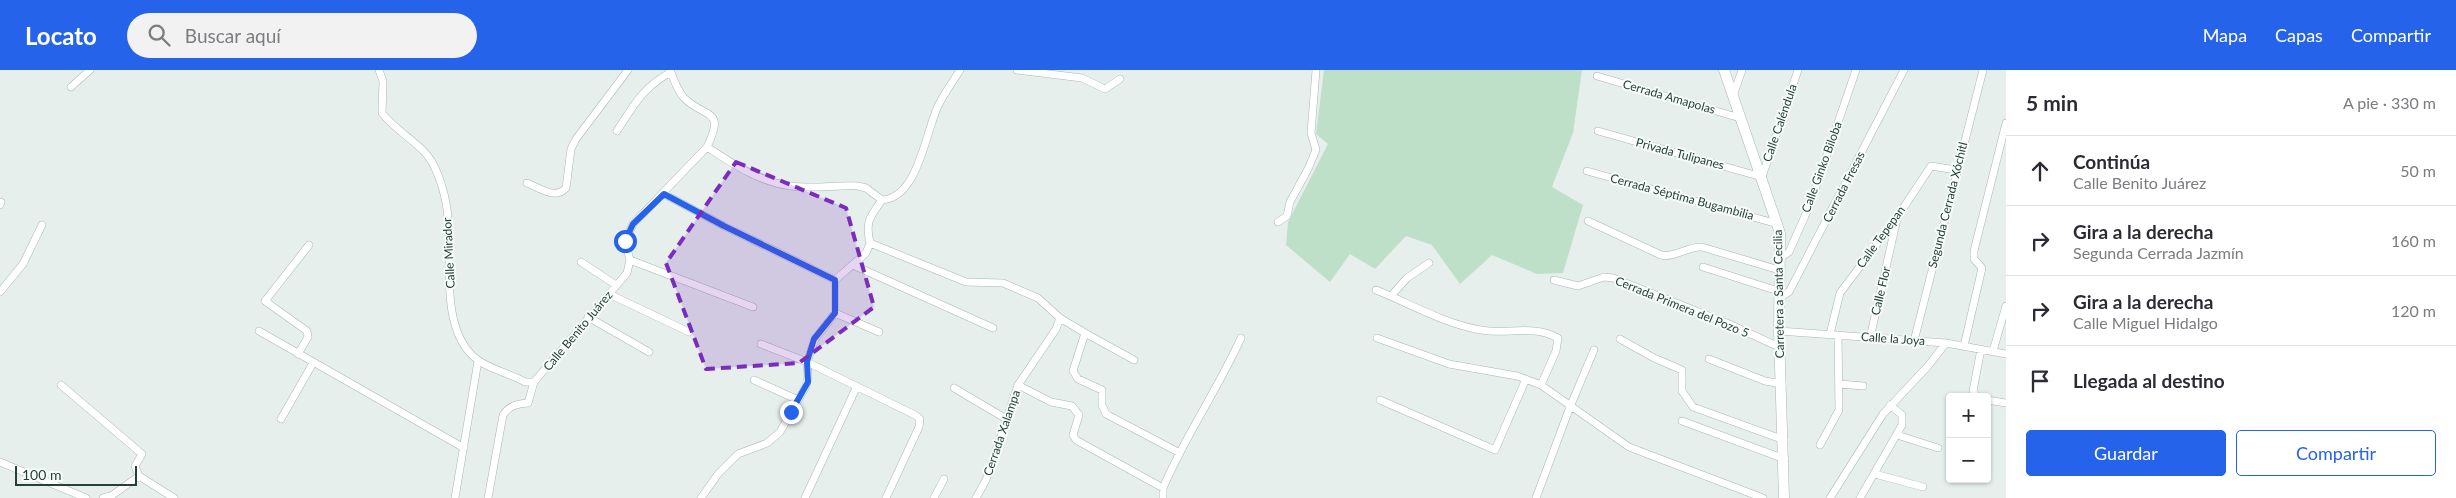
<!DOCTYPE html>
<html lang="es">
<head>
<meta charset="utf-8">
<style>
  :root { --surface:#fff; --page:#f2f2f3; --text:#2b2b33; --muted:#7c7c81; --line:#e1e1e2; --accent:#2563eb }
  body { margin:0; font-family:Lato,sans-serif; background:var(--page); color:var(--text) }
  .controls { position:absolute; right:15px; bottom:15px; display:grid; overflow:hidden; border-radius:5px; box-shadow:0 1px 4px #0004 }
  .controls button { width:45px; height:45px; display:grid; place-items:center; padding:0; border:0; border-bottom:1px solid var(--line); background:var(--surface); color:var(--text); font:25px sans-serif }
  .scale { position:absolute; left:15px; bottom:12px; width:122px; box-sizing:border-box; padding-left:5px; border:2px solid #24423a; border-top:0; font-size:14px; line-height:18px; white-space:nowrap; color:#24423a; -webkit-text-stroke:4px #f7fbf9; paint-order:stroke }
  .stop { position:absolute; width:15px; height:15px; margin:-11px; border:4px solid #2563eb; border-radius:50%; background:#fff }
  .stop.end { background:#2563eb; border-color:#fff; box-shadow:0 1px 5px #0008 }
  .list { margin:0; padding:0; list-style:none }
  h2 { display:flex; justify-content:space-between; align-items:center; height:65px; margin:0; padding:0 20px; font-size:21px }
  h2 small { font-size:16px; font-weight:400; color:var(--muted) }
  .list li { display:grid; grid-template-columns:32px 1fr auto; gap:15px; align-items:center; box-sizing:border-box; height:70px; padding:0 20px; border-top:1px solid var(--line) }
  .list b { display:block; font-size:19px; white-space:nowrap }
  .list p { margin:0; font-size:16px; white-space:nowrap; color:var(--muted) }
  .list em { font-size:16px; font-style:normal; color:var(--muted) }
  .actions { display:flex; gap:10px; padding:15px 20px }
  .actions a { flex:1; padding:11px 0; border:1px solid var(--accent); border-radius:5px; text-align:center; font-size:18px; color:var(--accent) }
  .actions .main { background:var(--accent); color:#fff }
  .icon { flex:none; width:28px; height:28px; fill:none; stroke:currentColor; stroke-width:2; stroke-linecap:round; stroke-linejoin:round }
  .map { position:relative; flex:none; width:2006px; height:428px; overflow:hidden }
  header { display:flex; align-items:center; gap:30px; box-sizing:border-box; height:70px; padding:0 25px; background:var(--accent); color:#fff }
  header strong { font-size:24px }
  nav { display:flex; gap:28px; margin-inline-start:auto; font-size:18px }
  .search { width:350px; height:45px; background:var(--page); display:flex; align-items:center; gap:12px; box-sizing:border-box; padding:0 18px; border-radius:28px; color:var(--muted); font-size:19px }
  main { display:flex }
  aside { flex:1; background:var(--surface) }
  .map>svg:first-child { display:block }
  .green { fill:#bfe0c8 }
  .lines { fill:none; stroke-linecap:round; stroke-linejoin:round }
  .minor-casing { stroke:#a8b8b2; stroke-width:8 }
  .secondary-casing { stroke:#a4bbb3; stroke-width:11 }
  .minor { stroke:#fff; stroke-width:7 }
  .secondary { stroke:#fff; stroke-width:10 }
  .route { stroke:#2563eb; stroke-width:6 }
  .marked { fill:#7b2cbf; fill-opacity:0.2; stroke:#7b2cbf; stroke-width:4; stroke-dasharray:10 6; stroke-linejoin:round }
  .labels { text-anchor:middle; stroke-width:4; stroke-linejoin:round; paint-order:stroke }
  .street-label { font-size:12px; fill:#24423a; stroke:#f7fbf9 }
</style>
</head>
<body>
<header>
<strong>Locato</strong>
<div class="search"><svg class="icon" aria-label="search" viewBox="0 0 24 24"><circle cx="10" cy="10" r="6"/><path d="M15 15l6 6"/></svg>Buscar aquí</div>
<nav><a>Mapa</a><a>Capas</a><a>Compartir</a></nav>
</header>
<main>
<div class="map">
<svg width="2006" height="428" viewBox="0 0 2006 428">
  <rect width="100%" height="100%" fill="#e6efeb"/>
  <path class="green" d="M1324,0h258l-9,63 -21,54 31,18 -20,68 -26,1 -45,-19 -32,29 -28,-39 -26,-9 -31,33 -25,-15 -20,28 -44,-37 2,-23 40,-78 -12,-10z"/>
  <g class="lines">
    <defs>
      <path id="minor" d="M379,0l4,11 -1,32c13,18 42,32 51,51 8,15 14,37 15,55 4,41 -8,108 26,138 13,12 36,16 51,25h9l93,-109 3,-13 -5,-19 8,-17 74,-77c19,-39 -1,-28 -23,-49 -7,-8 -10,-18 -14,-28
        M1017,0l65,8 23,11 15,-10
        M1597,6l143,42
        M71,17l19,-17
        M1733,26l9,-26
        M617,61c17,-26 25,-43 54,-59
        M1598,61l164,46 36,-107
        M707,77c26,17 52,35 84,39 22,3 45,-1 67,0l8,2 16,12
        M1587,101l191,53
        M527,113c13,5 28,17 39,5l5,-39 5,-10 52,-69
        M664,124l60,32 111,54
        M0,135l1,-3
        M1588,151l73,34c14,3 27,-9 41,-8l77,23
        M1278,152l9,-6 3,-14 18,-33 8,-19 -5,-17 5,-63
        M870,173l96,39 37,1 35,15 22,20 25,15 -12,38 5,8 24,11v15l4,9 72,38
        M870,173c-5,-22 0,-26 12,-43 36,-2 43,-66 56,-94 6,-13 15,-24 22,-36
        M1779,189l10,-7 20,-45 47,-137
        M630,190l123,47
        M581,192l35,23
        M853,195l140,63
        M1703,197l75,24
        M1554,210l24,6 26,-9 9,1 116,46 50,23
        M1376,220c35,14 69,34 105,40 27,5 51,-6 77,8l-2,13 -15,34
        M0,222l23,-28 19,-39
        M609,224l80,38
        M1391,226l16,-18 22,-15
        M1779,228l10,-6 115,-222
        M835,243l44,19
        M588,247l61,35
        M259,261l205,117
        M1779,261l167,12 60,11
        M1085,263l49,27
        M1830,264l10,-41 58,-77 33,-50 25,4
        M1377,268l72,26 68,12 24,9 88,62 134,51
        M1870,268l27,-119
        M1620,269l34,19 28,12v21l11,16 91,33
        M1914,271l69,-271
        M761,274l46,18 108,53 5,4 -1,8 -33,71
        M1964,276l18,-78 -8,-9v-8l32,-128
        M1993,281l13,-45
        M298,284l10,-17 -1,-6 -42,-30 44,-56
        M1709,289l56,22 17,3
        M754,310l44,20
        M1840,314l23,2
        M61,315l81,69 -7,12 4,10 35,22
        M1018,315l33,17 21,4 7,9 -6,20 3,5 87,48c22,-52 55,-99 78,-150
        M954,318l54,32
        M1977,327l-4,-6 8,-42
        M1380,330l115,50 31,-71
        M1987,330l19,3
        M281,349l32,-56
        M1682,351l103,38
        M1897,365l41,13
        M1820,375l19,-35 -1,-75
        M0,392l86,36
        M1875,404l48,13
        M103,428l8,-2 28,-20
        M455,428l23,-137
        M488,428l15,-83c7,-10 14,-11 25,-12l6,-21
        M701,428l17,-24 20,-20 29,-11 13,-11 26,-46 2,-9 -1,-15 8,-23 20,-26v-33l31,-27 4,-10
        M805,428l52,-112
        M934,428l10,-19
        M976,428l10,-18 32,-95 38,-56 4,-11
        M1163,428v-10
        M1536,428l34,-91 24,-57
        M1830,428l53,-84 45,-48 18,-23
        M1860,428l42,-73v-10l-12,-10"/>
      <path id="secondary" d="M1724,0l56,163 -1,98 5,167"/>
    </defs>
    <use href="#minor" class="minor-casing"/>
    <use href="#secondary" class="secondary-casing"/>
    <use href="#minor" class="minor"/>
    <use href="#secondary" class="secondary"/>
  </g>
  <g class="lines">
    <path class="route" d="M625,171l8,-17 31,-30 60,32 111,54v33l-21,26 -7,23 1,20 -17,30"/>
  </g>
  <path class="marked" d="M736,92l110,46 28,99 -75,56 -93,6 -40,-106z"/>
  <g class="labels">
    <g class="street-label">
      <text transform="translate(1669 27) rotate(16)" y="4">Cerrada Amapolas</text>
      <text transform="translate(1780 53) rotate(-71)" y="4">Calle Caléndula</text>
      <text transform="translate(1680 84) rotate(15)" y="4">Privada Tulipanes</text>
      <text transform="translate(1822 97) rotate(-70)" y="4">Calle Ginko Biloba</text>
      <text transform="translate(1844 117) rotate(-63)" y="4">Cerrada Fresas</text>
      <text transform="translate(1682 127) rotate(15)" y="4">Cerrada Séptima Bugambilia</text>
      <text transform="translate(1948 135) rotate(-76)" y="4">Segunda Cerrada Xóchitl</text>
      <text transform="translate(1881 167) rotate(-54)" y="4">Calle Tepepan</text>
      <text transform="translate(449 183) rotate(-93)" y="4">Calle Mirador</text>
      <text transform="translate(1881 221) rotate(-77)" y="4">Calle Flor</text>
      <text transform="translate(1779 224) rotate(-91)" y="4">Carretera a Santa Cecilia</text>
      <text transform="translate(1682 237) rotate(22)" y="4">Cerrada Primera del Pozo 5</text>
      <text transform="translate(578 261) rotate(-50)" y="4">Calle Benito Juárez</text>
      <text transform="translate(1893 269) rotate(4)" y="4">Calle la Joya</text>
      <text transform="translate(1002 363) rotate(-71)" y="4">Cerrada Xalampa</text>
    </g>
  </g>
</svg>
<div class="controls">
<button>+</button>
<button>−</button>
</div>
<div class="scale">100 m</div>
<div class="stop" style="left:625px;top:171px"></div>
<div class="stop end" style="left:791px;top:342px"></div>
</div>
<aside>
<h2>5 min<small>A pie · 330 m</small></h2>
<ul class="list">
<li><svg class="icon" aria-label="ahead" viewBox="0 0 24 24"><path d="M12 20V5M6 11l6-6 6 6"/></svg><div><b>Continúa</b><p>Calle Benito Juárez</p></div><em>50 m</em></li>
<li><svg class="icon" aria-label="right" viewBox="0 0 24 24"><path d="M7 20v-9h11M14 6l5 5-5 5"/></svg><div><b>Gira a la derecha</b><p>Segunda Cerrada Jazmín</p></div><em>160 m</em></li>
<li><svg class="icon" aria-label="right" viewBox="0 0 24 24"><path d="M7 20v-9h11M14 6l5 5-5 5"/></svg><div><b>Gira a la derecha</b><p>Calle Miguel Hidalgo</p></div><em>120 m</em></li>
<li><svg class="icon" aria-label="arrive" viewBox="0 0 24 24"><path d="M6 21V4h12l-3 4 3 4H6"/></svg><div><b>Llegada al destino</b></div></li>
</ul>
<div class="actions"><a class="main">Guardar</a><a>Compartir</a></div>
</aside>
</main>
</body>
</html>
